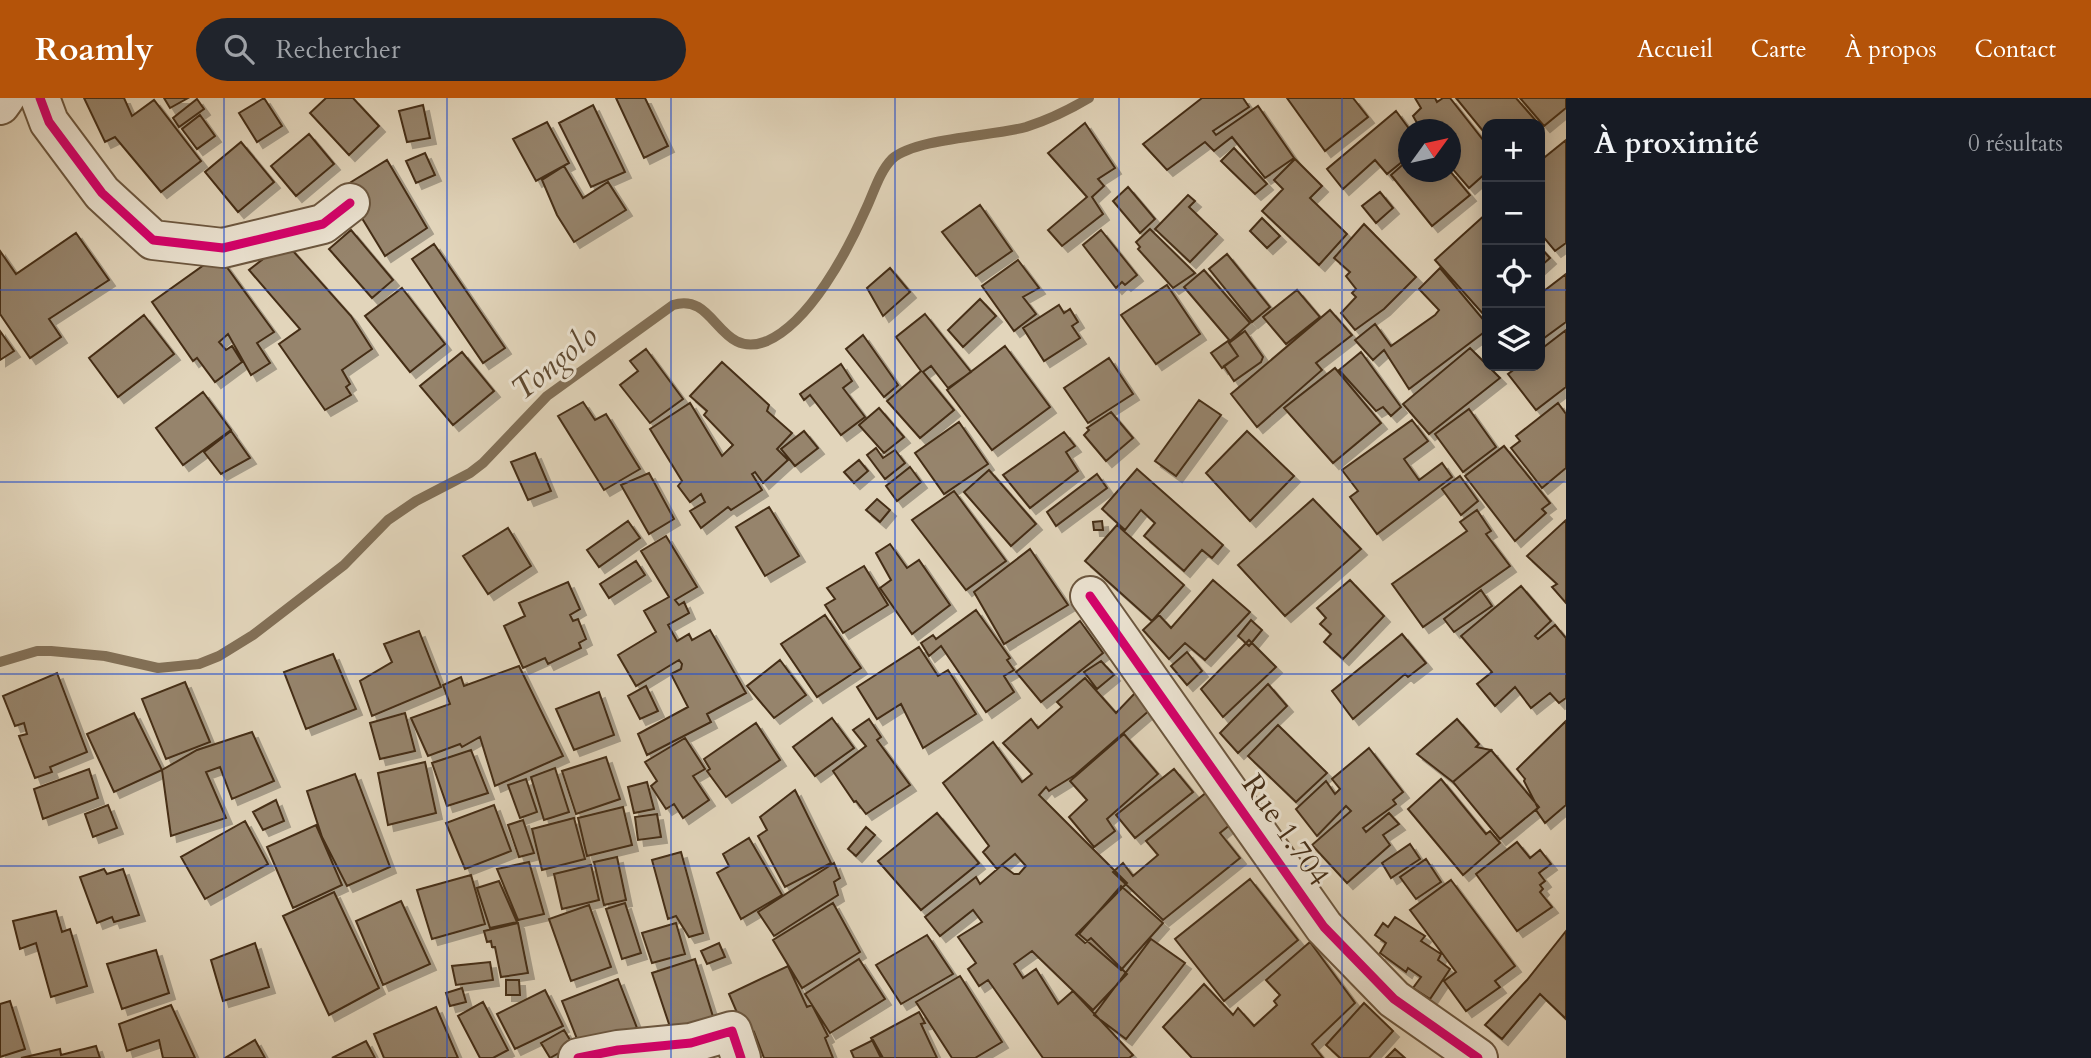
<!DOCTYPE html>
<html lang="fr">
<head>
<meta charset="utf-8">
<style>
  :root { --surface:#171b24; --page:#20242c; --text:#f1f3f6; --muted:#9ea1a6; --line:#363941; --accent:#b45309 }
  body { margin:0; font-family:Cardo,serif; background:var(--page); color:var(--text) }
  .controls { position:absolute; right:21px; top:21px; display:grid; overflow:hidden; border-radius:14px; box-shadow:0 4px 18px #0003 }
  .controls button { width:63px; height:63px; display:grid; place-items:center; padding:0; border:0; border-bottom:2px solid var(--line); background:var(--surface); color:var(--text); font:35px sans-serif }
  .compass { position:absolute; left:1398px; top:21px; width:63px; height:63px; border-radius:50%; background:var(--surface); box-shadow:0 4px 18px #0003; rotate:57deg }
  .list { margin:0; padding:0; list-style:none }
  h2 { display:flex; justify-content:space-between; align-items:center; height:91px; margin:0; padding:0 28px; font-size:30px }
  h2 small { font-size:23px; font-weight:400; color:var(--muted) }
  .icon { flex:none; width:38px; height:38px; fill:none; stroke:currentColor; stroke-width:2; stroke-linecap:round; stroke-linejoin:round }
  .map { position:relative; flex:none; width:1566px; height:960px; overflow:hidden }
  header { display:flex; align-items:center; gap:42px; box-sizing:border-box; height:98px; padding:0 35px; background:var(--accent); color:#fff }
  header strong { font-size:33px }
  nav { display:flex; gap:38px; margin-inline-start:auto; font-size:24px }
  .search { width:490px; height:63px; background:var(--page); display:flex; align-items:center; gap:18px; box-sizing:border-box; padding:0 24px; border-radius:38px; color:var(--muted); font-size:26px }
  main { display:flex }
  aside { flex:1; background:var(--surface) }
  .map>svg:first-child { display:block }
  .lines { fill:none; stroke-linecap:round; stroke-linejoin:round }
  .stream { stroke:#827057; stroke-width:10 }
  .building { fill:#96846c; stroke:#442d16; stroke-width:2; filter:url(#shadow) }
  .minor-casing { stroke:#6c573f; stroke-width:42 }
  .minor { stroke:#ece4d3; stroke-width:38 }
  .cycleway-casing { stroke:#ece4d3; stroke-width:13 }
  .cycleway { stroke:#d6006c; stroke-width:9 }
  .grid { fill:none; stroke:#1d4ed8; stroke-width:2; stroke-opacity:0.55 }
  .labels { text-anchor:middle; stroke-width:6; stroke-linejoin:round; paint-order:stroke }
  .street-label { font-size:30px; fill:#442d16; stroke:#ece4d3 }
  .water-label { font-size:32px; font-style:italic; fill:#5e4931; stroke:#ece4d3 }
</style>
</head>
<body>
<header>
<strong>Roamly</strong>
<div class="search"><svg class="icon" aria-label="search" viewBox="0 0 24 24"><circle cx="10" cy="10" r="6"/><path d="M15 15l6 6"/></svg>Rechercher</div>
<nav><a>Accueil</a><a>Carte</a><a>À propos</a><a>Contact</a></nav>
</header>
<main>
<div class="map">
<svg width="1566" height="960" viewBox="0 0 1566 960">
  <defs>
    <filter id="shadow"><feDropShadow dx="6" dy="6" stdDeviation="0" flood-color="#0004"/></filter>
  </defs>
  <rect width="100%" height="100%" fill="#e2d5bb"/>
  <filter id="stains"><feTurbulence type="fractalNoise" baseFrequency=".00286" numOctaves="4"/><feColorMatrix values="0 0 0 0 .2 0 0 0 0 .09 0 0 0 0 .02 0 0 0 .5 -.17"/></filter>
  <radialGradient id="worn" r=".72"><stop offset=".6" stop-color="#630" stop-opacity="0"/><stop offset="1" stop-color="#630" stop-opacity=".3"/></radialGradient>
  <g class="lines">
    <path class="stream" d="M0,564l37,-11h14l54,5 53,12 41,-4 20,-8 34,-21 91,-70 44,-45 28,-19 54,-28 13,-10 64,-67 126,-91c43,-14 45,56 94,36 43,-19 80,-89 98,-130 8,-16 14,-39 27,-52 23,-21 102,-23 134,-32 22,-7 43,-17 63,-29"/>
  </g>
  <path class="building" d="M84,0h40l8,18 22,-16 47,61 -40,31 -46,-55 -10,5z
    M164,0h24l-18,10z
    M264,0l18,28 -25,16 -18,-29z
    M326,0h27l26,28 -30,29 -39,-42z
    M616,0h29l23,48 -24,12z
    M1202,0h41l6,9 -36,24 3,4 42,-29 36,52 -29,20 -33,-41 -18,14 -9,-9 -38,28 -24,-26z
    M1287,0h66l15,19 -43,34z
    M1415,0h20l2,4 6,-4h7l37,47v27l-18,16 -19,-22v-36h-29l-8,-14 8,-8z
    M1456,0h60l21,24 -50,2v12z
    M1520,0h46v10l-22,18z
    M197,1l7,10 -25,18 -6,-9z
    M423,7l7,33 -23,4 -8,-31z
    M593,7l32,67 -34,15 -32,-64z
    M1396,13l14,19 -2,27 -21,17 -12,-14 -32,29 -16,-20z
    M200,17l15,21 -18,13 -15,-20z
    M547,24l22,41 -33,18 -23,-42z
    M1085,25l30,45 -17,11 6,7 -12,11 11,17 -41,32 -14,-16 39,-33 -39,-44z
    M309,36l25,30 -38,32 -25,-30z
    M1566,42v103l-11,8 -15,-18v-72z
    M241,44l33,40 -36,30 -33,-40z
    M1234,50l33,36 -12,10 -34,-33z
    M425,55l10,22 -19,8 -10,-22z
    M1295,61l27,27 -12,12 37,36 -28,31 -57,-54 21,-22 -9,-9z
    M387,62l40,68 -42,28 -42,-69z
    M1408,62v12l42,-1 20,24 -38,31 -41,-51z
    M564,68l19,32 25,-16 18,28 -52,32 -17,-27 -15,-35z
    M1128,89l27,32 -15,14 -27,-32z
    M1380,94l13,16 -17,15 -14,-17z
    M1188,97l7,6 -6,6 28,27 -27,28 -35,-33z
    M980,107l32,46 -36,25 -34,-44z
    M1487,115v99l-3,3 -49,-55z
    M1262,120l18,18 -13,12 -17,-17z
    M1364,126l52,53 -32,32 -29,21 -14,-17 15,-16 -4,-4 4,-4 -10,-13 4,-4 -16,-14z
    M1150,131l45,44 -22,15 -35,-39 2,-2 -4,-5z
    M351,132l42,50 -21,18 -43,-49z
    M1101,132l36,45 -12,10 -3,-3 -6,6 -33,-43z
    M76,135l33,47 -60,39 12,18 -31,21 -30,-44v-63l16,23z
    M285,144l66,74 21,33 -30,21 8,14 -4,3 5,8 -26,15 -46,-66 21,-15 -51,-59z
    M434,146l71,104 -22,15 -71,-104z
    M1540,149l10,11 -10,9z
    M1227,156l43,53 -18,15 -43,-53z
    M218,157l56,77 -17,11 13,20 -19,12 -23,-41 -9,8 7,8 6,-4 10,16 -27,20 -18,-24 -4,3 -41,-59z
    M1018,162l21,28 -16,9 13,17 -22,17 -32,-45z
    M890,170l20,24 -27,24 -16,-28z
    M1440,170l47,56v6l-78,59 -25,-39 -11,10 -18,-20 20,-16 16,22 44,-31 4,-5 -20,-21z
    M1204,172l46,53 -20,18 -46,-54z
    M1566,176v48l-26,19v-47z
    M1167,187l33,49 -44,30 -35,-49z
    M402,190l43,56 -35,28 -45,-56z
    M1297,192l23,27 -34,27 -23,-27z
    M980,201l16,17 -33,31 -15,-17z
    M1059,207l5,8 6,-4 8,13 -6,4 8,12 -36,23 -21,-33z
    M1330,212l22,25 -36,28 6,7 -65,57 -26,-33z
    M925,216l46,58 -23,16 -17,-22 -8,6 31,38 -34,28 -33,-37 34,-30 -25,-34z
    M144,217l30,39 -56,43 -29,-39z
    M1566,232v57l-30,23 -28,-36 11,-8h21v-16z
    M0,233l14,20 -14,9z
    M1245,233l18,26 -2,5 -27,19 -10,-15 14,-10 -9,-13z
    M863,237l35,50 -14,12 -38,-48z
    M1228,243l10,15 -16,12 -11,-15z
    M1005,248l45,61 -58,43 -45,-60z
    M1470,250l30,30 -71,56 -26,-30z
    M646,251l37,50 -33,24 -30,-38 18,-14 -8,-10z
    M462,254l32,39 -41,34 -33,-39z
    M1361,254l40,55 -10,9 -8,-9 -7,4 -37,-41z
    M1109,260l24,36 -45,29 -24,-35z
    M722,264l47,43 -2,6 25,22 -15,16 11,11 -25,23 -8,-11 -3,2 10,16 -31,20 -3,-3 -27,21 -11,-17 15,-9 -4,-8 -11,8 -12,-16 4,-5 -32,-52 40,-26 32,53 11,-11 -29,-30 3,-4 -17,-15z
    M841,266l11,17 -9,7 22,29 -24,18 -31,-40 -6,5 -4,-6z
    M1335,270l46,55 -48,40 -49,-55z
    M203,294l28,38 -48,35 -27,-37z
    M1199,302l22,15 -45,61 -21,-15z
    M583,304l12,18 11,-6 34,55 -36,21 -46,-74z
    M1558,305l8,11v54l-24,20 -31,-40 9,-7 -4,-5z
    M879,310l25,29 -20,16 -25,-28z
    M1469,311l27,38 -33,25 -28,-38z
    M1111,314l22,26 -27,23 -22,-26 5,-5 -2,-2z
    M1412,322l16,21 -24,18 15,21 23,-17 10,14 -75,57 -27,-37 8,-6 -16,-21z
    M959,324l29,42 -44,30 -29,-41z
    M231,333l19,27 -29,16 -17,-22z
    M804,333l14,17 -23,18 -14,-17z
    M1247,333l47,45 -44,45 -44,-48z
    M1064,334l11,14 -9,6 12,19 -48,37 -27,-33z
    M1504,348l46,57 -8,6 4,4 -31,28 -50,-65z
    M876,350l7,10 12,-8 10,13 -20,16 -18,-24z
    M535,355l16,38 -23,9 -17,-38z
    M859,362l9,11 -14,12 -10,-11z
    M910,369l11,15 -24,19 -11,-15z
    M1137,371l86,76 -11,13 -10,-8 -18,21 -40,-35 11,-13 -14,-13 -16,20 -23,-21z
    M989,372l47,54 -25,22 -47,-54z
    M649,375l25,46 -25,15 -28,-49z
    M1097,376l10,14 -51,38 -9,-14z
    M1460,378l18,25 -17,14 -19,-26z
    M954,393l52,70 -40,29 -54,-70z
    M877,401l13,11 -10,12 -14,-12z
    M1313,401l48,50 -76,67 -47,-51z
    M769,409l30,49 -34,20 -29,-49z
    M1477,412l14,21 -5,3 24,32 -87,61 -31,-43 75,-53 -7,-9z
    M1566,422v83l-14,-16 5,-3 -30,-28z
    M628,423l12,17 -41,29 -12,-17z
    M1102,423l1,9h-9l-1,-8z
    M1117,427l67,60 -32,36 -67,-60z
    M508,430l23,38 -43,28 -25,-38z
    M666,438l31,51 -22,13 4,5 5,-3 5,11 -21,12 9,16 12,-7 3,6 18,-10 36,63 -39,21 4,8 -64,33 -9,-21 50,-27 -17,-33 10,-5 1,-5 -3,-4 -43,26 -18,-31 38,-23 -12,-21 25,-14 -28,-46z
    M890,446l17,24 12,-8 31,45 -38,29 -32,-46 11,-8 -15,-27z
    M1030,451l38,56 -64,39 -30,-52z
    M636,463l9,14 -36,23 -9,-14z
    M864,468l24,39 -45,28 -18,-28 10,-6 -8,-11z
    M1213,482l37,32 -45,48 -20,-17 -16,16 -26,-29 16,-15 12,13z
    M1350,482l34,36 -41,43 -19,-17 7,-8 -11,-10 6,-6 -9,-10z
    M568,484l12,27 -10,6 3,6 5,-2 8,20 -7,4 2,5 -33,16 -3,-6 -22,10 -19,-42 21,-10 -6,-13z
    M1521,488l30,35 -16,15 3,3 17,-14 11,13v60l-7,5 -9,-10 -19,15 -16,-21 -20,19 -18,-22 15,-12 -31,-36z
    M1481,492l11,16 -38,26 -10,-13z
    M976,512l34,48 -3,2 7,10 -10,6 10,16 -28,20 -45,-66 -12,10 -8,-13 12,-8 3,4z
    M825,517l36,53 -44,29 -36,-53z
    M1251,522l11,10 -13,16 -11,-10z
    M1080,523l23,32 -62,49 -25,-30z
    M419,533l22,56 -69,29 -12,-35 32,-19 -8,-18z
    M1402,536l24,29 -18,14 -3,-3 -52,45 -21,-28z
    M1249,542l27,27 -53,50 -22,-28z
    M919,549l19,29 10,-6 28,44 -53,34 -22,-44 -24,15 -20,-32z
    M1187,554l15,19 -15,14 -16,-19z
    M333,556l23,55 -50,20 -22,-57z
    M780,562l26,35 -32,23 -27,-32z
    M1101,563l13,14 -17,14 -13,-17z
    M519,568l44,90 -68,30 -15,-49 -18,10 -2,-3 -32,12 -17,-38 39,-14 -7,-19 18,-8 3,9z
    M57,575l30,79 -37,15 2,5 -17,6 -16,-42 8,-2 -3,-11 -9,3 -12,-30z
    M1085,580l31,35 20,-21 15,17 -76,66 -26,16 -3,-4 -7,8 88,88 -51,52 9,8 6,-5 36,36 -34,36 -61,-59 -18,13 9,14 13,-9 22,35 15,-13 60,64 -4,3h-86l-55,-78 -9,6 -11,-17 8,-6 -18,-26 24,-15 -9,-12 -33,26 -15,-19 51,-40 4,7 22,-19 12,9h5l7,-8 -11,-12 -18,15 -14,-17 6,-6 -46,-63 50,-41 29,40 10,-8 -29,-31 28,-24 7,9 24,-21 -5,-5z
    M185,584l25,60 -44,17 -24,-60z
    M1268,586l19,22 -49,47 -18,-20z
    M646,588l12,25 -18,8 -12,-23z
    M599,594l15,43 -40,15 -18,-41z
    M134,615l28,57 -48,22 -27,-58z
    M405,615l10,38 -35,8 -10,-36z
    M832,620l22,30 -39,28 -22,-29z
    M869,621l12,18 -4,3 33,45 -44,29 -10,-13 -2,1 -21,-31 33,-25 -13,-16z
    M1457,621l22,25 -3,3 15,3 -38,32 -36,-28z
    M1566,623v84l-21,18 -9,-13 2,-2 -14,-27 1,-2 -8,-10z
    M756,625l24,37 -54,37 -19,-26 3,-2 -6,-10z
    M1278,627l49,48 -31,29 -48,-46z
    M252,634l22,49 -42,18 -12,-32 -14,5 20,46 -55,18 -9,-66 35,-20z
    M1124,636l34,40 -51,45 8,12 -21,16 -25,-30 18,-17 -17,-19z
    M685,640l20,31 -12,7 16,24 -26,18 -9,-14 -8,5 -15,-23 6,-5 -12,-19z
    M1369,650l34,44 -10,8 3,4 -33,24 3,4 23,-19 10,11 -16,11 7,10 -43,38 -35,-38 39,-34 -5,-5 -29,30 -21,-27 30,-28 9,13 5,-5 -8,-10z
    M471,652l17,43 -41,13 -15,-43z
    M1491,652l48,57 -39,32 -47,-57z
    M606,659l14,42 -44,15 -14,-43z
    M425,664l11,51 -48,12 -10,-52z
    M555,670l14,44 -25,8 -13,-43z
    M89,671l9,29 -55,21 -9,-30z
    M1174,671l19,23 -58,46 -19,-23z
    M355,676l35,93 -43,19 -25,-49 -15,-46z
    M526,681l11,33 -17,6 -12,-33z
    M1441,681l45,55 4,-3 10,12 -37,32 -55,-66z
    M647,684l7,27 -20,4 -6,-26z
    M795,692l36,73 -46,24 -27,-51 9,-6 -7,-13z
    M1207,694l24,32 -11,9 20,25 -77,62 -50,-48 10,-9 10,13 25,-21 -12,-14z
    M276,702l8,21 -21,9 -10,-18z
    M108,707l9,23 -24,9 -8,-23z
    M494,707l17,46 -46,18 -19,-46z
    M623,709l9,38 -45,11 -9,-38z
    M937,715l42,50 -58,47 -43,-49z
    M657,716l4,23 -23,3 -3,-23z
    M574,720l11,41 -43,11 -10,-41z
    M523,722l11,33 -15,4 -11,-32z
    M245,723l23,43 -63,35 -24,-42z
    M316,727l26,60 -49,23 -26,-61z
    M866,729l9,8 -19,21 -8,-7z
    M749,740l33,57 -41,24 -24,-46 12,-7 -6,-12z
    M1517,744l13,16 10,-8 11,14 -12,9 6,8 -5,4 3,4 -3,3 12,15 -35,24 -41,-57z
    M1410,746l10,15 -29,19 -9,-15z
    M681,754l22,81 -14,4 -13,-21 -8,3 -16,-59z
    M617,759l9,43 -22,5 -10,-43z
    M1426,761l15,23 -25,17 -16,-22z
    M529,764l15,52 -26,6 -21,-51z
    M834,765l6,15 -6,4 4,13 -64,41 -16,-24z
    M591,767l8,35 -37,9 -8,-35z
    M104,771l3,5 16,-5 16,46 -25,7 -2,-5 -15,6 -17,-46z
    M471,777l14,49 -53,15 -15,-49z
    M1250,781l48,61 -74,61 -49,-62z
    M1451,782l64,86 -20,15 5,6 -34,24 -22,-30 12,-9 -46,-62z
    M499,783l18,41 -27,6 -13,-40z
    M1121,788l42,37 -42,47 -42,-36z
    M334,794l45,96 -50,27 -46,-99z
    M401,803l29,63 -47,21 -27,-64z
    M625,805l16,50 -19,6 -16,-50z
    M833,805l27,49 -58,36 -29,-48z
    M589,807l22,62 -40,14 -22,-62z
    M56,813l6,21 8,-3 17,57 -36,11 -15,-54 -16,6 -7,-28z
    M1395,819l30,19 -4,5 20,13 -3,6 12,9 -20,30 -17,-11 8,-11 -13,-9 -2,4 -26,-19 6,-10 -11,-8 8,-12 5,4z
    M518,825l10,50 -27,4 -6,-30h-3l-1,-6 -4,1 -3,-11z
    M676,825l9,31 -33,9 -10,-30z
    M1566,833v88l-26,-25 -38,45 -17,-14 42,-45z
    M927,837l26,39 -52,30 -25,-39z
    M1151,841l34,24 -59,76 -32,-24z
    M1310,844l45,61 -43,41 11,14h-131l-29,-31 41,-43 29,31 5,-7 16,18 23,-21 -3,-4 6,-6 -14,-15z
    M255,845l14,44 -46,14 -12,-41z
    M719,845l6,14 -18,7 -6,-13z
    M156,852l13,43 -47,16 -15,-45z
    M695,861l21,67 -42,13 -22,-66z
    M859,861l26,40 -55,34 -25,-39z
    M490,864l3,18 -37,5 -4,-19z
    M788,868l19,41 5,-2 16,31 -3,2 8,20h-69l-10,-26 -7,4 -18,-42z
    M960,878l42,66 -27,16h-23l-36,-56z
    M618,881l19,49 -56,21 -19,-48z
    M506,882h13l1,15h-14z
    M462,890l4,14 -16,4 -4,-13z
    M545,892l18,36 -48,23 -18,-35z
    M10,903l15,48 -25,8v-53z
    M483,904l25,48 -15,8h-13l-22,-42z
    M1364,905l29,28 -24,27h-29l-14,-13z
    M171,907l24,53h-32l-4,-18 -32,11 -8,-27z
    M436,909l22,51h-74l-10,-24z
    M919,914l6,11 -4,1 16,34h-56l-10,-20z
    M564,932l9,15 -23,13 -9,-15z
    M255,942l10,18h-40z
    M873,942l10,18h-29l-3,-7z
    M366,943l9,17h-43z
    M96,948l4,12h-79l39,-9 1,6z
    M1395,951l10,9h-19z"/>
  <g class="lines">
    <defs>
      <path id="minor" d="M40,0l9,24 53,71 51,47 70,8 100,-24 27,-21
        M0,7l5,-7
        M1090,498l234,331 70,72 84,59
        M578,960l40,-8 73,-7 41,-12 9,27"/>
    </defs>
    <use href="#minor" class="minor-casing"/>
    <use href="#minor" class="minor"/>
    <defs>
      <path id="cycleway" d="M40,0l9,24 53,71 51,47 70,8 100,-24 27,-21
        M1090,498l234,331 70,72 84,59
        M578,960l40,-8 73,-7 41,-12 9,27"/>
    </defs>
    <use href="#cycleway" class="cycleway-casing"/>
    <use href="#cycleway" class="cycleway"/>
  </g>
  <path class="grid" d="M224,0v960M447,0v960M671,0v960M895,0v960M1119,0v960M1342,0v960M0,192h1487M1540,192h26M0,384h1566M0,576h1566M0,768h1566"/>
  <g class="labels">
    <g class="street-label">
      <text transform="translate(1286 732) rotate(55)" y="10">Rue 1.704</text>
    </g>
    <g class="water-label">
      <text transform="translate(554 264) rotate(-39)" y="11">Tongolo</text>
    </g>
  </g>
  <rect width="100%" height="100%" filter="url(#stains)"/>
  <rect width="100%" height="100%" fill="url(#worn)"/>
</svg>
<div class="controls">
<button>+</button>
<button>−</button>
<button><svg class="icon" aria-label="locate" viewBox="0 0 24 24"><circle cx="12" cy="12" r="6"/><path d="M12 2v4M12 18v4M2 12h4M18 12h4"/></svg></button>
<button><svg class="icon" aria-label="layers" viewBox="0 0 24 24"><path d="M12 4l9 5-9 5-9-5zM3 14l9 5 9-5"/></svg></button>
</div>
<svg class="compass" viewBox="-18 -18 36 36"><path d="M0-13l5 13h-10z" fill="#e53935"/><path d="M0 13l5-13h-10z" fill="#9ea1a6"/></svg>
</div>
<aside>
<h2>À proximité<small>0 résultats</small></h2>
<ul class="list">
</ul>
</aside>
</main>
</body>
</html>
